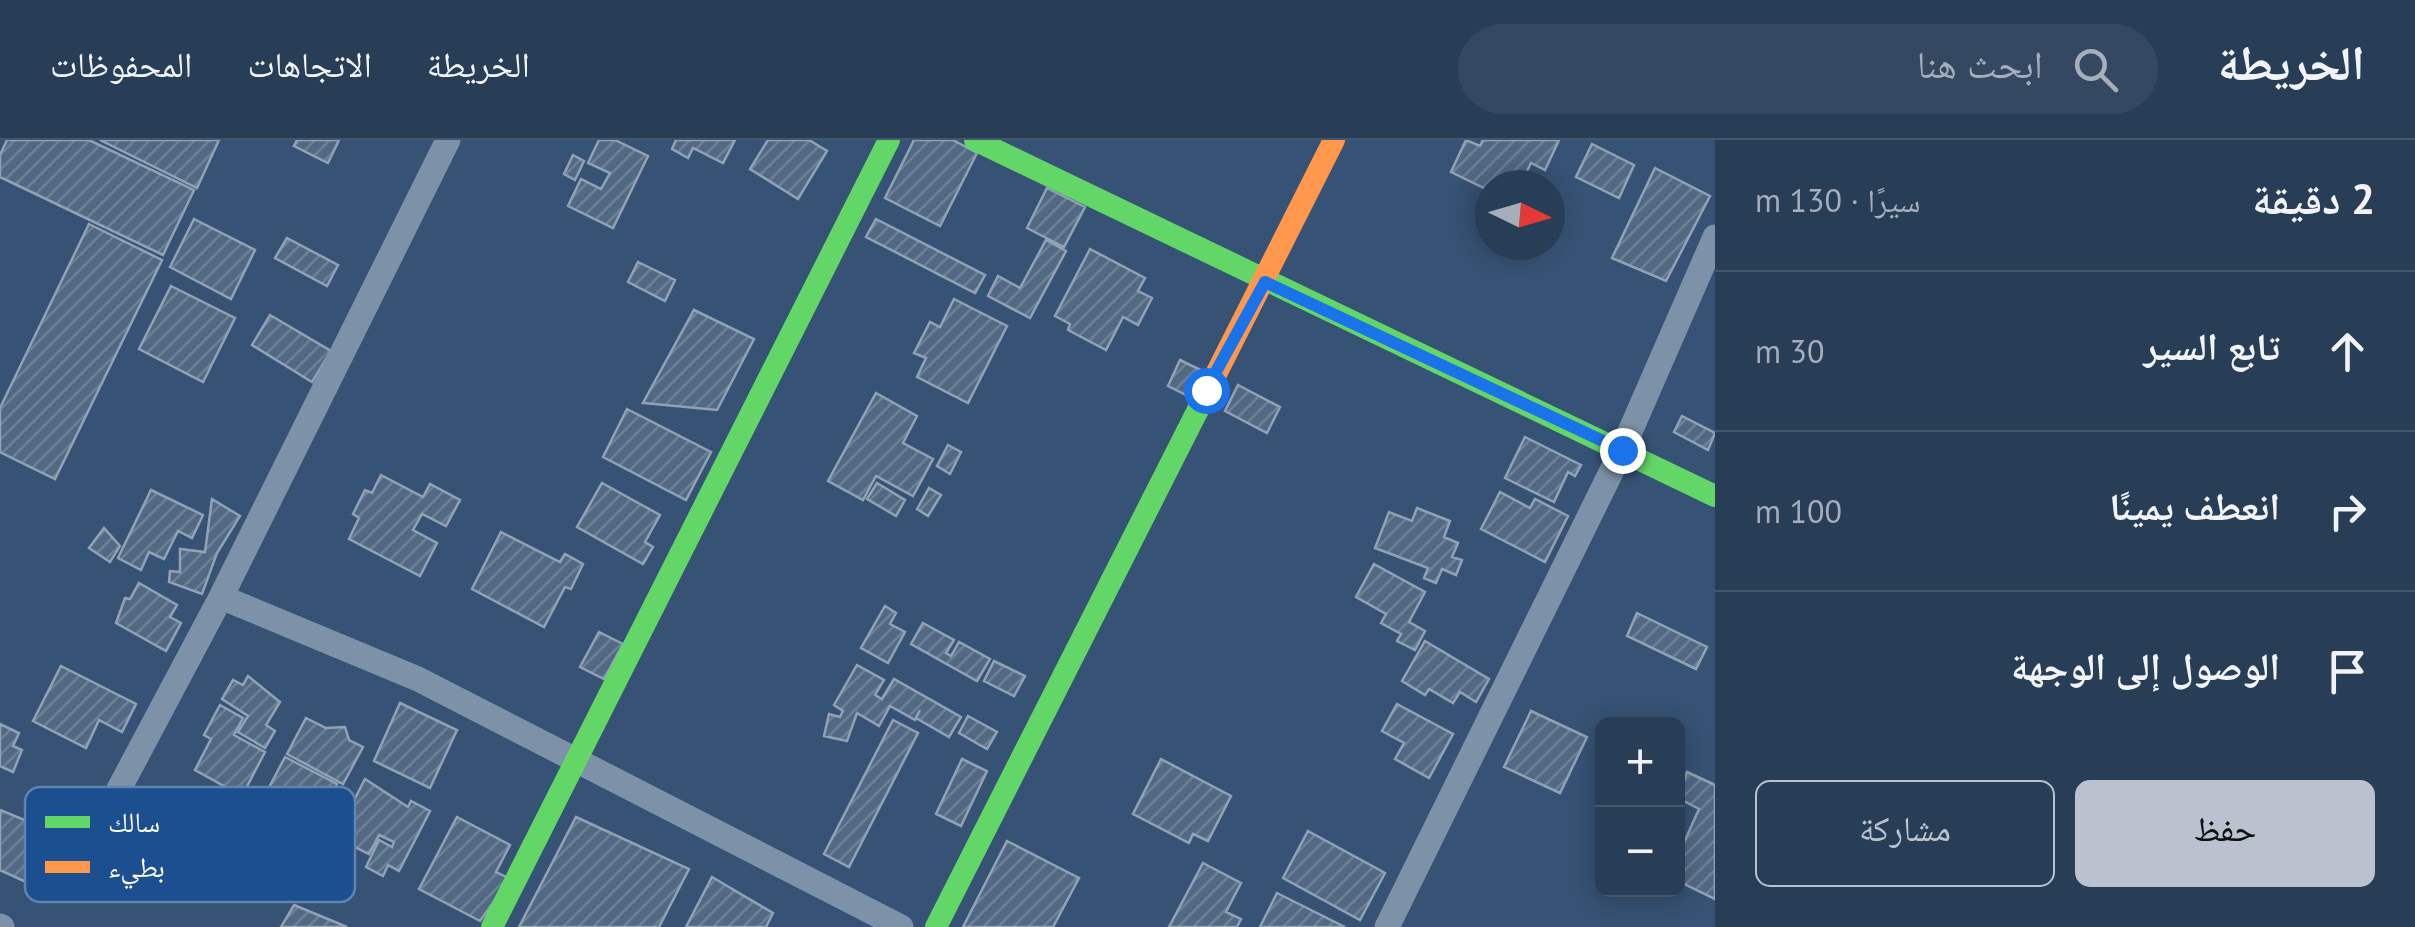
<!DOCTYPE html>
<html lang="ar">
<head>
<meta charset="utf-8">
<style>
  :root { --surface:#283e57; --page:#344961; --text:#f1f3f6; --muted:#a5aeba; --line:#44576d; --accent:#b9c2ce }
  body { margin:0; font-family:"PT Sans","Noto Naskh Arabic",sans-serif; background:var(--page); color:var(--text); direction:rtl }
  .controls { position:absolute; right:30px; bottom:30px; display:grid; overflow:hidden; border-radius:15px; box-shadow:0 5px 25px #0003 }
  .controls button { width:90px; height:90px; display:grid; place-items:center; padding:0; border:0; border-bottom:2px solid var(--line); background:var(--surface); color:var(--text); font:50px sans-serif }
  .compass { position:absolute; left:1475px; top:30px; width:90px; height:90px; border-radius:50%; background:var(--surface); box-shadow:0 5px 25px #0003; rotate:95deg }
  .stop { position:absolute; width:30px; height:30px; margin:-22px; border:8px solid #1a73e8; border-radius:50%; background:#fff }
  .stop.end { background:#1a73e8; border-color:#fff; box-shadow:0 2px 10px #0008 }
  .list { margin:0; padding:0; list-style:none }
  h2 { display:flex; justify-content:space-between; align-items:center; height:130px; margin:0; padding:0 40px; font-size:42px }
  h2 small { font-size:32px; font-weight:400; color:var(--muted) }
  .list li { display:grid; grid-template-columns:65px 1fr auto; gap:30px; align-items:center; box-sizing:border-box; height:160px; padding:0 40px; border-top:2px solid var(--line) }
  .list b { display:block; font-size:38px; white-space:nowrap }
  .list em { font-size:32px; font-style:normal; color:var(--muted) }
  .actions { display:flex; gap:20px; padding:30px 40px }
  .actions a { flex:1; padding:22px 0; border:2px solid var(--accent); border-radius:15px; text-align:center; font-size:35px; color:var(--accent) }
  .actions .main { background:var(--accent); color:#111 }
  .icon { flex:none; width:55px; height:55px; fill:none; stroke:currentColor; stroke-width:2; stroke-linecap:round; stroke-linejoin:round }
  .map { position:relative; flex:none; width:1715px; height:787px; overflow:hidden; direction:ltr }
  header { display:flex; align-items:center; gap:60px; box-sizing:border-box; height:140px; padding:0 50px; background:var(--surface); border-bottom:2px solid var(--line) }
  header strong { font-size:48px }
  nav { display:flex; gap:55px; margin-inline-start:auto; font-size:35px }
  .search { width:700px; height:90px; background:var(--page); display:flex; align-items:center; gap:25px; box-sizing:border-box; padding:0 35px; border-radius:55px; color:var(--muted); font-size:38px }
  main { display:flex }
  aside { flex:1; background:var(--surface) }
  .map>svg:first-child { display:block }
  .building { fill:url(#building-hatch); stroke:#92a2b6; stroke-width:2.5 }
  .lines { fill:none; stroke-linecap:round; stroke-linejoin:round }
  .street { stroke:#7d92a8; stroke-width:25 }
  .fast { stroke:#63d668; stroke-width:22 }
  .slow { stroke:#ff974d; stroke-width:22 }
  .route { stroke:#1a73e8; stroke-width:12 }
  .key { fill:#1b4f8f; stroke:#5f84b1; stroke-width:2.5 }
  .key-label { font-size:28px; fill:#fff }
</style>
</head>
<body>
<header>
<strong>الخريطة</strong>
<div class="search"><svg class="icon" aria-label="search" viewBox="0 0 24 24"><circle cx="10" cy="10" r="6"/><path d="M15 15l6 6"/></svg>ابحث هنا</div>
<nav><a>الخريطة</a><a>الاتجاهات</a><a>المحفوظات</a></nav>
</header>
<main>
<aside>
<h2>2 دقيقة<small>سيرًا · 130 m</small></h2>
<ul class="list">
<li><svg class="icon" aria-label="ahead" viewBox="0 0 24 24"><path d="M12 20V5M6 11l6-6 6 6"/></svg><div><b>تابع السير</b></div><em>30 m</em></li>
<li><svg class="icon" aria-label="right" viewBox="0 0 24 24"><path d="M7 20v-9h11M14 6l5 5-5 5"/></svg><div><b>انعطف يمينًا</b></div><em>100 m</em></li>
<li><svg class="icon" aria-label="arrive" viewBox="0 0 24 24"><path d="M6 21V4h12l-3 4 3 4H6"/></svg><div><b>الوصول إلى الوجهة</b></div></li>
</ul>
<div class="actions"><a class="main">حفظ</a><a>مشاركة</a></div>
</aside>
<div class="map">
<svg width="1715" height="787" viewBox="0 0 1715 787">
  <defs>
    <pattern id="building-hatch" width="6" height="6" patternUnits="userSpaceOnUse" patternTransform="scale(2.5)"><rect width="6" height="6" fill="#526984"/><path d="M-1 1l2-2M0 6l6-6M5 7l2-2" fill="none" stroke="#6c8096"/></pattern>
  </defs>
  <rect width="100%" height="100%" fill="#365274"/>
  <path class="building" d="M7,0h82l105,50 -31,65 -163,-78v-22z
    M100,0h119l-22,48z
    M297,0h42l-11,23 -34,-17z
    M599,0h16l33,16 -35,72 -45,-22 13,-27 20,10 9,-16 -22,-10z
    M676,0h59l-12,23 -30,-15 -5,10 -16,-9z
    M768,0h41l18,11 -29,48 -48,-30z
    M914,0h39l24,13 -37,73 -55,-28z
    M1466,0l14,6 3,-6h76l-14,30 -14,-7 -11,22h-30v6l-39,-19z
    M1592,4l42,21 -15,33 -43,-21z
    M573,15l11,6 -9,19 -11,-6z
    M1655,28l55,28 -44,85 -54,-23z
    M1047,48l38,19 -21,40 -37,-19z
    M194,79l61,31 -24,49 -61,-32z
    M876,79l109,56 -10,18 -109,-56z
    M89,84l73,36 -107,219 -55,-27v-44z
    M287,98l51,27 -11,21 -52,-28z
    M1046,100l20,11 -36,67 -42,-22 10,-20 22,12z
    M1090,109l55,29 -7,13 14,7 -14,27 -15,-8 -17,33 -38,-20 2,-6 -15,-8z
    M638,122l37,18 -10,21 -37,-19z
    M171,146l64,32 -32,64 -64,-33z
    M954,159l53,27 -39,77 -51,-26 9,-19 -12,-5 16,-31 10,5z
    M694,170l60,29 -37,71 -74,-7z
    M270,175l61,36 -19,31 -60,-37z
    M1180,220l23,11 -13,26 -22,-11z
    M1238,245l42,22 -13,26 -42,-22z
    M876,253l41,23 -14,27 30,16 -20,37 -37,-20 -13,24 -35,-19z
    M627,269l84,43 -25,48 -83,-43z
    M1682,276l33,17 -7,17 -34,-18z
    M1525,297l56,28 -6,11 -7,-4 -14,30 -49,-24z
    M948,305l13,7 -11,22 -13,-8z
    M381,335l42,22 7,-13 30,16 -14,26 -24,-12 -9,16 24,13 -17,33 -71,-37 10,-21 -6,-4 12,-24 7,3z
    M602,343l58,32 -15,27 8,5 -10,17 -66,-37z
    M877,343l28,17 -9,16 -29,-17z
    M929,348l12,7 -13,21 -11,-7z
    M151,350l52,25 -11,23 -14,-7 -14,28 -15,-7 -8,18 -23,-12z
    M1500,352l30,16 5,-9 33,17 -23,46 -64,-33z
    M212,359l28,17 -23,37 -15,41 -33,-12 1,-11 10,1v-23l25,3z
    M1417,368l33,13 -6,16 14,6 -6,14 10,3 -6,15 -14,-6 -6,14 -12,-5 4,-10 -53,-20 14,-36 23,9z
    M104,388l16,18 -10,16 -21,-14z
    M501,392l59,30 5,-8 18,10 -12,25 -6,-2 -21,40 -72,-38z
    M1374,424l51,28 -16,30 16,9 -10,19 -18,-9 4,-7 -20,-11 5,-9 -30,-17z
    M139,443l38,22 -7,12 11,6 -15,28 -50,-28 9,-25 5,1z
    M885,466l11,7 -6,11 15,8 -17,31 -27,-15z
    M1637,473l70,34 -11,22 -69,-33z
    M923,483l31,17 -8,13 5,3 8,-14 31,17 -13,22 -66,-37z
    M599,492l24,12 -19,35 -24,-12z
    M1425,501l64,38 -13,23 -16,-10 -7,11 -24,-14 -4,6 -23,-14z
    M994,521l31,15 -11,20 -30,-15z
    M857,525l27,15 -9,15 7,4 12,-20 67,38 -12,20 -33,-19 4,-8 -5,10 -25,-14 -11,20 -22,-13 -10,28 -23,-5 5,-22 11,3 3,-6 -9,-6z
    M61,526l75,38 -14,28 -23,-12 -13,28 -53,-27z
    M248,536l32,26 -14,23 9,6 -10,17 -27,-16 10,-16 -26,-17 11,-19 10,5z
    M400,563l57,27 -27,58 -56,-27z
    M1397,564l56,30 -24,44 -34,-19 9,-16 -22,-12z
    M220,565l23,13 -9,17 31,17 -23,44 -47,-26 16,-31 -7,-4z
    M1531,571l56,26 -27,56 -56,-26z
    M968,576l29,16 -10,17 -28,-16z
    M306,578l20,10 19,-1 4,13 14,7 -20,37 -56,-30z
    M893,580l25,13 -69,134 -25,-13z
    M0,584l19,9 -6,13 9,4 -9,22 -13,-6z
    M285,617l52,27 -23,42 -51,-27z
    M962,619l25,12 -26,55 -25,-12z
    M1161,619l70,37 -23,45 -15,-7 -4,9 -56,-29z
    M1687,632l28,13v114l-37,-18v-25l21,-47 -21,-11z
    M365,639l43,28 3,-6 19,10 -31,60 -11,-6 -5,11 -17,-9 13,-27 13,7 2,-5 -15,-7 -10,19 -34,-17z
    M0,670l34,14 8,-13 15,7 -18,29 11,6 -22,30 -28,-13z
    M457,677l53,28 -14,27 14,7 -30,42 -61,-32z
    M576,677l113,52 -30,58h-140z
    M1308,691l77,42 -25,47 -77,-42z
    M1007,701l72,37 -26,49h-90z
    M1203,723l38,20 -15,29 15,7 -4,8h-68z
    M712,737l61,36 -7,14h-80z
    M1277,753l68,34h-85z
    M294,765l53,22h-66z"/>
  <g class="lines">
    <path class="street" d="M221,457l197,82 483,248
      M85,713l136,-256 227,-457
      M0,786l2,1
      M1387,787l235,-477 93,-213"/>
    <path class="fast" d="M975,0l740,356
      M492,787l397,-787
      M936,787l275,-543"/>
    <path class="slow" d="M1211,244l123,-244"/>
  </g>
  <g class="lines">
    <path class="route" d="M1206,250l59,-108 357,168"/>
  </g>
  <rect x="25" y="647" width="330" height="115" rx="15" class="key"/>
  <rect x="45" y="676" width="45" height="12" fill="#63d668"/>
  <rect x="45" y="721" width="45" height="12" fill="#ff974d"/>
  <g class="key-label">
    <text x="108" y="692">سالك</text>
    <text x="108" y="737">بطيء</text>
  </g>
</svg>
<div class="controls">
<button>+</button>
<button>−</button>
</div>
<svg class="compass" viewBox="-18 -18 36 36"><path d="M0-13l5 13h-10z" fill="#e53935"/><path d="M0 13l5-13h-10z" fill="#a5aeba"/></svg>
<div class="stop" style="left:1206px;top:250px"></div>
<div class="stop end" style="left:1622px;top:310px"></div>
</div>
</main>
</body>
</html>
